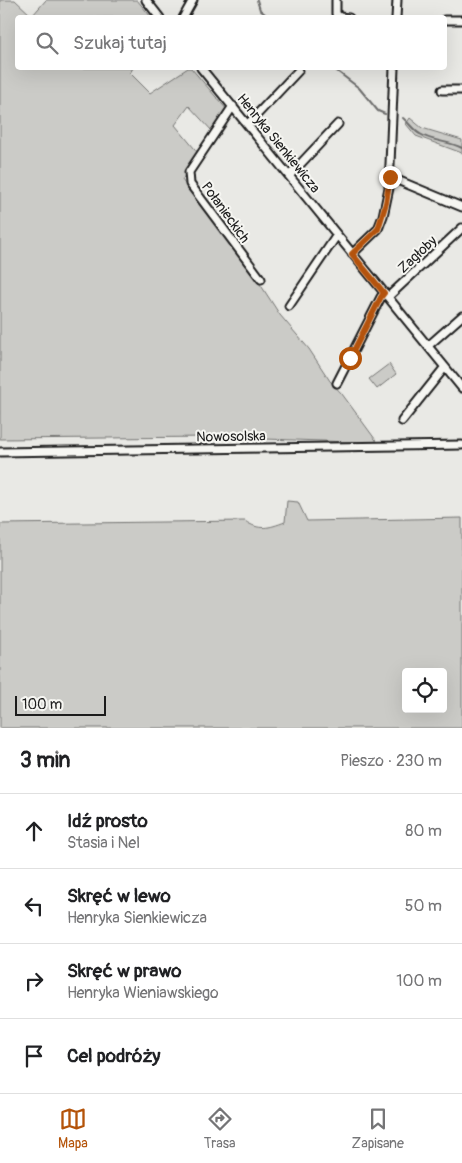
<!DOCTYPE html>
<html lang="pl">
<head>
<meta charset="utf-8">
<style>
  :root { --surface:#fff; --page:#f6f6f6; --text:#202124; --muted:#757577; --line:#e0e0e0; --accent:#b45309 }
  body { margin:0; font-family:Pangolin,sans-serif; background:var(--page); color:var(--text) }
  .controls { position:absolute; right:15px; bottom:15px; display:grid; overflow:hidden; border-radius:5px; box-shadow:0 5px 20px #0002 }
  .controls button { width:45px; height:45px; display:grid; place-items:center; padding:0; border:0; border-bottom:1px solid var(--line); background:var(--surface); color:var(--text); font:25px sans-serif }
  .scale { position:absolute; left:15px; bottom:12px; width:91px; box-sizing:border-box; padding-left:5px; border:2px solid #1c1c1c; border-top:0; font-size:14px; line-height:18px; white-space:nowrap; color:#1c1c1c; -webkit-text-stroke:4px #f6f6f2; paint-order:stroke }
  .stop { position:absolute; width:15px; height:15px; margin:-11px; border:4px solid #b45309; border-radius:50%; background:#fff }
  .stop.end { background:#b45309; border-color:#fff; box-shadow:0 1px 5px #0008 }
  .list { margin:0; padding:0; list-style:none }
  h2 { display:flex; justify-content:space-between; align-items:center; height:65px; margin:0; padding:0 20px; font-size:21px }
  h2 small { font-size:16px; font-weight:400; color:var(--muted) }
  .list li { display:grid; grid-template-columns:32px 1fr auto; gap:15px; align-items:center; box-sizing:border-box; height:75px; padding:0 20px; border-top:1px solid var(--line) }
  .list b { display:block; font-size:19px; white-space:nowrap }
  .list p { margin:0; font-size:16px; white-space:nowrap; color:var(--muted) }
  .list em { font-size:16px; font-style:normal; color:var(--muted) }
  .icon { flex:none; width:28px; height:28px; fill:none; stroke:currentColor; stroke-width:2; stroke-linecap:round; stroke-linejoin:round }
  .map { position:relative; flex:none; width:462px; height:728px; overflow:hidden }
  .search { position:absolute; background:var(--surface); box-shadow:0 5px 20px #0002; left:15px; right:15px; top:15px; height:55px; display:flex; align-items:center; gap:12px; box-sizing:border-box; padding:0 18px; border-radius:5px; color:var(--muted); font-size:19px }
  .sheet { height:365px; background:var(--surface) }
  nav { display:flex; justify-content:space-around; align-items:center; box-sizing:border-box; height:70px; border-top:1px solid var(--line); background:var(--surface); font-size:14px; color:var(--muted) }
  nav a { display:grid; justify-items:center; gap:2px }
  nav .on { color:var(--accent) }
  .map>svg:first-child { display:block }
  .green { fill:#cbcbc7; stroke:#747472; fill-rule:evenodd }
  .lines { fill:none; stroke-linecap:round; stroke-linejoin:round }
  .stream { stroke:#6d6d6c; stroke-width:2 }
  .minor-casing { stroke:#1c1c1c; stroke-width:11 }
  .minor { stroke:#f6f6f2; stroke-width:7 }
  .route { stroke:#b45309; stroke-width:6 }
  .labels { text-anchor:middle; stroke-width:4; stroke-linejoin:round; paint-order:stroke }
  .street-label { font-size:14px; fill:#1c1c1c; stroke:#f6f6f2 }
</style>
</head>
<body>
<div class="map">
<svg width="462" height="728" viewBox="0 0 462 728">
  <rect width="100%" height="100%" fill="#e9e9e5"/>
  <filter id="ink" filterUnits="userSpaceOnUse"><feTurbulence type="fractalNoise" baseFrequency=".02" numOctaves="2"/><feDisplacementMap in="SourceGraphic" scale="10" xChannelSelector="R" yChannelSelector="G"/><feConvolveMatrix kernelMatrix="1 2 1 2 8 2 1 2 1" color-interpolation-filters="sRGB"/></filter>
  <g filter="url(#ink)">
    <path class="green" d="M0,0h15l17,16 14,-16h91l14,17 -133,1v50h115l-3,5 20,20 38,-25h3l37,43 -15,21 -24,-26 -14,19 24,29 -17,26 80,107 18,28 29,34 21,32 12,13 36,49 -169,-6 -209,2z
      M410,118l12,10 40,12v13l-46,-17 -10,-12z
      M389,364l7,10 -19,15 -8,-10z
      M287,501l11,1 9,19 155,-3v210h-462v-204l245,-3c14,10 24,7 40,1zM406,672h37v37h-37z"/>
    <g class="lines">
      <path class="stream" d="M257,0l3,10 10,8
        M333,68l26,20 19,23 7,3
        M403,118c6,5 11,13 17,16 13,8 29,7 42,14"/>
      <defs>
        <path id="minor" d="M146,0l14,18
          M336,0v14l4,3 9,1
          M183,18l10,-18
          M396,18l1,-18
          M444,20h18
          M201,68l261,320
          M442,90h20
          M233,106l-44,66 1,12 71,95
          M248,124l50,-53
          M289,176l49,-52
          M390,177l72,30
          M352,254l26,-25 5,-13 6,-28 5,-120
          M388,297l74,-69
          M289,306l48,-71
          M428,346l34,-30
          M337,383l44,-86 4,-4
          M402,421l43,-54
          M0,452l462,-7"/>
      </defs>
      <use href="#minor" class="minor-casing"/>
      <use href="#minor" class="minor"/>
    </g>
  </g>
  <g class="lines" filter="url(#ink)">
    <path class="route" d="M350,358l31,-61 3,-4 -32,-39 26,-25 8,-26 4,-26"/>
  </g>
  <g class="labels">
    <g class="street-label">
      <text transform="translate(279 143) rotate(51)" y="5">Henryka Sienkiewicza</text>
      <text transform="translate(226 212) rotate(54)" y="5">Połanieckich</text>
      <text transform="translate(417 254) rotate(-43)" y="5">Zagłoby</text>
      <text transform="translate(231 436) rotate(-1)" y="5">Nowosolska</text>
    </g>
  </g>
</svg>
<div class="controls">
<button><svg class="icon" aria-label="locate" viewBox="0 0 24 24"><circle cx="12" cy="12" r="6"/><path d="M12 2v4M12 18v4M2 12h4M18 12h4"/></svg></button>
</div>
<div class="scale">100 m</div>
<div class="stop" style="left:350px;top:358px"></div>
<div class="stop end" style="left:390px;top:177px"></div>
<div class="search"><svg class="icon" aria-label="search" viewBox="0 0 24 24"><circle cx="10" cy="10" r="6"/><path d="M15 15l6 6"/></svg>Szukaj tutaj</div>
</div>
<section class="sheet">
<h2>3 min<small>Pieszo · 230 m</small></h2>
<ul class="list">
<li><svg class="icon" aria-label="ahead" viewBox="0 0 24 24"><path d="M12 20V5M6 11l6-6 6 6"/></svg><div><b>Idź prosto</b><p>Stasia i Nel</p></div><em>80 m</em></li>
<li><svg class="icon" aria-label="left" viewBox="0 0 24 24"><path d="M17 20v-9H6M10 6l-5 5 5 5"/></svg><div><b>Skręć w lewo</b><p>Henryka Sienkiewicza</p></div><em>50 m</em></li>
<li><svg class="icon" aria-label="right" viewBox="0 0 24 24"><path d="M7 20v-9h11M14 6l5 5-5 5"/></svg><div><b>Skręć w prawo</b><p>Henryka Wieniawskiego</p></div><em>100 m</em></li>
<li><svg class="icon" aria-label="arrive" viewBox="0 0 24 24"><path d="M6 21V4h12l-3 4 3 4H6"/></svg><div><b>Cel podróży</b></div></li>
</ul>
</section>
<nav>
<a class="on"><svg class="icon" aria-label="map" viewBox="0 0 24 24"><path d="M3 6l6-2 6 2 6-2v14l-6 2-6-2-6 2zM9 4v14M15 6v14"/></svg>Mapa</a>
<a><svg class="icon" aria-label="directions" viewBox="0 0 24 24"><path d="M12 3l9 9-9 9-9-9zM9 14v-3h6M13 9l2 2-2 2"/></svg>Trasa</a>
<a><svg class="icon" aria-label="saved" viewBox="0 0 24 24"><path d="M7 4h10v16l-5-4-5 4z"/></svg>Zapisane</a>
</nav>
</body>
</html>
